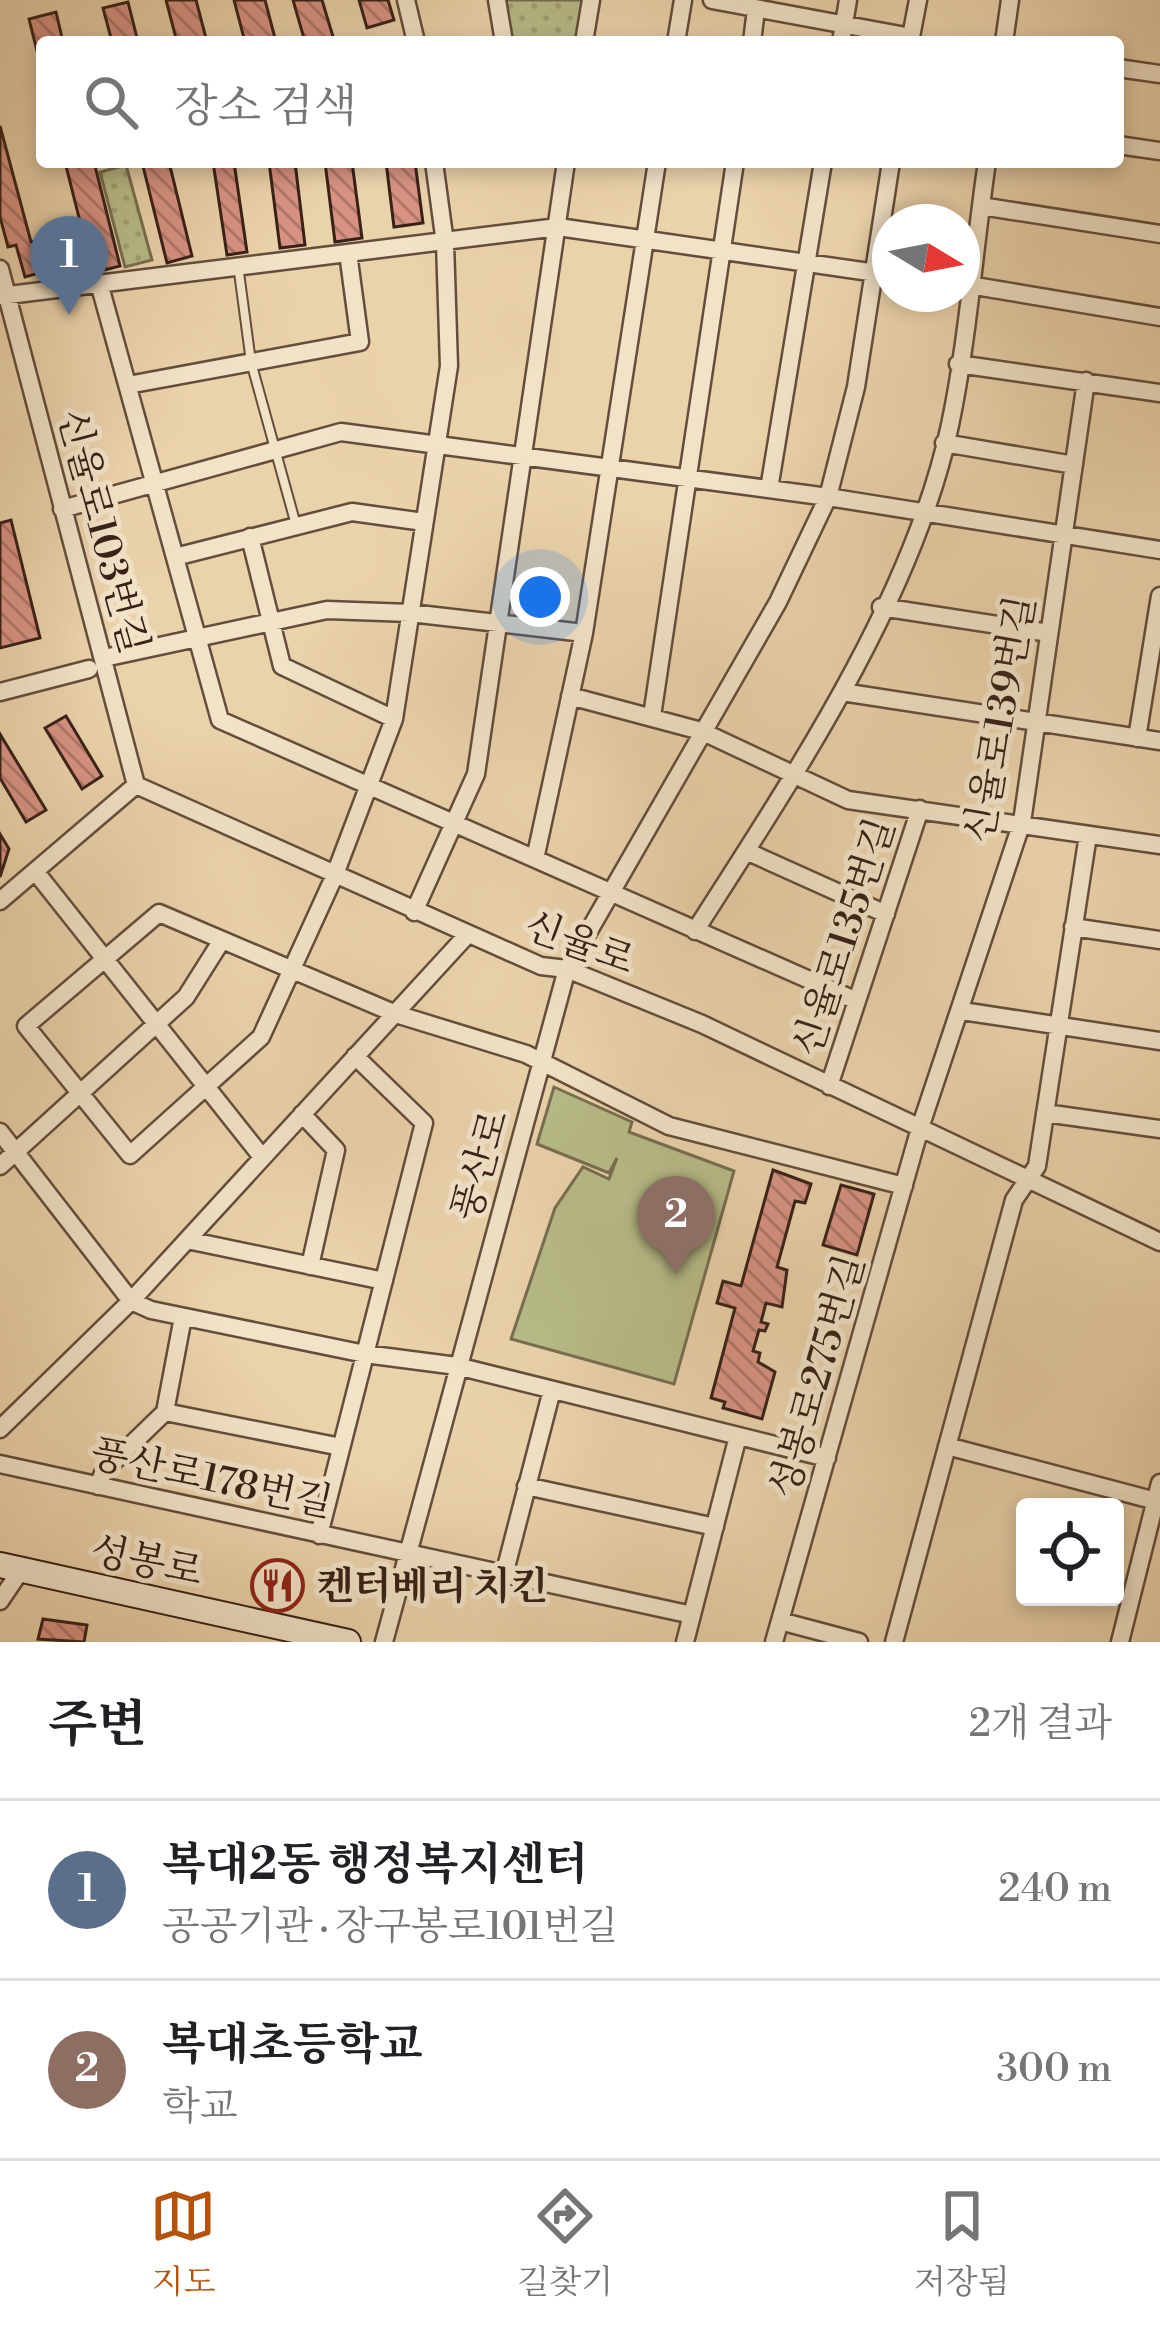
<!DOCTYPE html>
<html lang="ko">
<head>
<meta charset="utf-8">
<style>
  :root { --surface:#fff; --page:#f2f2f2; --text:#202124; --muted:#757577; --line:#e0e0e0; --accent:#b45309 }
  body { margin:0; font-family:"Libre Bodoni","Noto Serif KR",serif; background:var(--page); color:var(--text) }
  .controls { position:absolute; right:36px; bottom:36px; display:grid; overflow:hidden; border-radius:12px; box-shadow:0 6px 18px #0003 }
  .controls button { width:108px; height:108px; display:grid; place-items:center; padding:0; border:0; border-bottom:3px solid var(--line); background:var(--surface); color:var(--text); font:60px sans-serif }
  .compass { position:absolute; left:872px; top:204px; width:108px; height:108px; border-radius:50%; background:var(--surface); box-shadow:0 6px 18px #0003; rotate:100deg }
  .you { position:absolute; left:540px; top:597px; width:42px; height:42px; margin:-30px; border:9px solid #fff; border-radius:50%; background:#1a73e8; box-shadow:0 0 0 18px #1a73e833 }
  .badge { display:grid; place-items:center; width:78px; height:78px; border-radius:50%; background:var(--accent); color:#fff; font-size:39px; font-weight:700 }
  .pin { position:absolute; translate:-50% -99px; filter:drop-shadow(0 3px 6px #0008) }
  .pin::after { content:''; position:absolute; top:63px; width:42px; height:36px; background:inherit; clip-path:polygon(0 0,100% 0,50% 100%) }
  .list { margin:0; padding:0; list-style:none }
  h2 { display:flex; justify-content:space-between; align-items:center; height:156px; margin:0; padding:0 48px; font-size:51px }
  h2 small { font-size:39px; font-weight:400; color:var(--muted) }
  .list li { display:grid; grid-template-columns:78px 1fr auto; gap:36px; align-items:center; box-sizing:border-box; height:180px; padding:0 48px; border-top:3px solid var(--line) }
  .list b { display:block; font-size:45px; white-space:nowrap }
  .list p { margin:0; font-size:39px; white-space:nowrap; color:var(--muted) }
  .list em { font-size:39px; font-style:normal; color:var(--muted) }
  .icon { flex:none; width:66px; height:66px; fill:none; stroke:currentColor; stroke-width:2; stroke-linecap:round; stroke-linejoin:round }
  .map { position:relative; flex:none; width:1160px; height:1642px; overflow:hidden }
  .search { position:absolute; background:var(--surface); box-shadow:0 6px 18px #0003; left:36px; right:36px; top:36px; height:132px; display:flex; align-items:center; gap:30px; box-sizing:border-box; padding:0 42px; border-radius:12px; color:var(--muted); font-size:45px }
  .sheet { height:516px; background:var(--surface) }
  nav { display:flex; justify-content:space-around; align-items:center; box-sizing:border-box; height:168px; border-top:3px solid var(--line); background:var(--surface); font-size:33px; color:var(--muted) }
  nav a { display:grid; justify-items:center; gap:6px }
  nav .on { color:var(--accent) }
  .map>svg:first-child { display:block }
  .grass { fill:#b7bb88; stroke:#786e50; stroke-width:3 }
  .park { fill:url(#park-dots); stroke:#786e50; stroke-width:3 }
  .building { fill:url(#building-back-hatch); stroke:#382117; stroke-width:3 }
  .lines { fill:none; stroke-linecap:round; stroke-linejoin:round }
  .lane-casing { stroke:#644d3c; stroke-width:12 }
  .street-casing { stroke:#644d3c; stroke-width:21 }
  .secondary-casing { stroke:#382117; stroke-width:28 }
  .lane { stroke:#f1e2c8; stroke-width:8 }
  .street { stroke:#f1e2c8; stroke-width:16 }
  .secondary { stroke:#f1e2c8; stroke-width:24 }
  .labels { text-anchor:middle; stroke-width:10; stroke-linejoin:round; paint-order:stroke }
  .street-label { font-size:39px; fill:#382117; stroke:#f1e2c8 }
  .poi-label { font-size:39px; font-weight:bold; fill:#382117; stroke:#f1e2c8; text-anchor:start }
</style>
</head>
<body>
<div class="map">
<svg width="1160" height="1642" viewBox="0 0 1160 1642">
  <defs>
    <pattern id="park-dots" width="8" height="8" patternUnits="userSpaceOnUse" patternTransform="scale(3)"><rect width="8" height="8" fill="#b7bb88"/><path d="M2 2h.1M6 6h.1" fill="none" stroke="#9ea075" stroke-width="1.8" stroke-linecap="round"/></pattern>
    <pattern id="building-back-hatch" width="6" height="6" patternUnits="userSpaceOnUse" patternTransform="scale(3)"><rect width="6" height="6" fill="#d79283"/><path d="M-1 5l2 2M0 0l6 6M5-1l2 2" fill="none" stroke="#af776a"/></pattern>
  </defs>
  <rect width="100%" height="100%" fill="#ead2ab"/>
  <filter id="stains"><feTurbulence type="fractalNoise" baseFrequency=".00167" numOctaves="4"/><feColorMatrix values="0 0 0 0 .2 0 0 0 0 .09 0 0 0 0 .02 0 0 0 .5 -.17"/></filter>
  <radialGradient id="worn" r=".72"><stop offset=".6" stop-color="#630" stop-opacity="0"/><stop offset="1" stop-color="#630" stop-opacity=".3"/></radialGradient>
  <path class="grass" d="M554,1087l78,35 -3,10 105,39 -60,213 -163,-45 44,-131 28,-41 26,12 8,-21 -8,15 -72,-29z"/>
  <path class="park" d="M504,0h80l-7,42h-65z
    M126,165l26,95 -27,7 -25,-95z"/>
  <path class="building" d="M166,0h30l11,42h-30z
    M234,0h31l11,42h-31z
    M293,0h29l12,40 -29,2z
    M359,0h29l6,20 -27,8z
    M128,2l10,40h-26l-9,-34z
    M56,12l7,30h-21v29l-13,-52z
    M0,126l31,116 11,-3 8,31 -25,7 -9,-32 -8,2 -8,-30z
    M65,162h29l26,104 -27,7z
    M142,162h27l23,94 -25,7z
    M213,162h21l13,90 -20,3z
    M269,162h26l10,83 -25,3z
    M325,162h27l10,76 -27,4z
    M386,162h29l8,61 -29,4z
    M11,520l29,118 -40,10v-125z
    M66,716l36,60 -20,13 -37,-61z
    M0,734l46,76 -20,12 -26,-44z
    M0,834l9,15 -9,28z
    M773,1170l38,14 -6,19 -10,-2 -18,66 10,3 -5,37 -16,-4 -5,19 7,2 -3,7 -6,-1 -6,21 7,2 -2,9 17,10 -13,47 -39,-11 2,-6 -14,-4 24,-90 -18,-5 6,-22 18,5z
    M841,1185l33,9 -17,61 -34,-10z
    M269,1564l30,8 -9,34 -30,-8z
    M43,1619l44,6 -3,17 -46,-3z"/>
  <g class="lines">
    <defs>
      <path id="lane" d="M238,265l13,97 45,163"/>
      <path id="street" d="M406,0l10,42
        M497,0l7,42
        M712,0l199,37
        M584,42l7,-42
        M676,42l7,-42
        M752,42l4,-33
        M841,42l7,-42
        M910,42l8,-42
        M1004,42l6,-42
        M1118,68l42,6
        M1118,145l42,6
        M434,162l11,81 4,123 -55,353 -60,158 -73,160 -131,118 -104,-129 133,-113 237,101 130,40 143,72 235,60
        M981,206l179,28
        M0,269l136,516
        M99,283l121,437 637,281
        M963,284l197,33
        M0,296l558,-69 332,48
        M958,364l202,29
        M128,385l232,-43 -12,-89
        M944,443l130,22
        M769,489l54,-327
        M62,509l279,-77 487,65 332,53
        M250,537l32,129 112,53
        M175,557l177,-45 72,10
        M881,607l168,26
        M104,658l223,-48 83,3 174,20
        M0,692l89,-23
        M842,692l318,49
        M570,696l131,35 147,69 312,45
        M652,716l83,-554
        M1137,738l23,-142
        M136,785l405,181 26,3 135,55 458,218
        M746,851l140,63
        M535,859l49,-226 73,-471
        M35,871l227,286
        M0,901l136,-116
        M414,912l62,-138 90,-612
        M1073,927l87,13
        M695,931c95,-149 218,-331 255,-506 18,-86 24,-176 37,-263
        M962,1011l198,30
        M829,1086l91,-277
        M1045,1113l115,16
        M302,1114l34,36 -26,116
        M0,1132l131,169 20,9 214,44 92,12 370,92
        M0,1166l186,-169 36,-57
        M187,1240l197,41
        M165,1412l18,-95
        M0,1429l131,-128 337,-367
        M947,1446l213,56
        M0,1464l692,151
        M98,1486l6,-15 61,-59 176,35
        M526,1486l189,41
        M319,1535l105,-412 -69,-67
        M504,1575l48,-185
        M0,1601l21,-31
        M780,1621l79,21
        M384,1642l183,-673 211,-367 50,-105 28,-110 35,-225
        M685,1642l53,-206
        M774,1642l146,-514 102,-306 64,-441
        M894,1642l120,-442 23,-34 51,-331
        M1120,1642l40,-159"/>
      <path id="secondary" d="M0,1565l348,77"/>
    </defs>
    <use href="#lane" class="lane-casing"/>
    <use href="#street" class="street-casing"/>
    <use href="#secondary" class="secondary-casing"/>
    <use href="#lane" class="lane"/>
    <use href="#street" class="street"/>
    <use href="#secondary" class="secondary"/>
  </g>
  <defs>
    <symbol id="restaurant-ring" viewBox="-11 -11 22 22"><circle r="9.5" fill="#f1e2c8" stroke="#8f2418" stroke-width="1.5"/><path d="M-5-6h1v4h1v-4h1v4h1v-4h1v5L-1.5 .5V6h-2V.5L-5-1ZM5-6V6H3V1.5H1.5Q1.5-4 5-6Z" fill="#8f2418"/></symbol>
  </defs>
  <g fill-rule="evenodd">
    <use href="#restaurant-ring" x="248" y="1556" width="59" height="59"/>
  </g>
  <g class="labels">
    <g class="street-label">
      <text transform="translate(104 531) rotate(75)" y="14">신율로103번길</text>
      <text transform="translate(999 719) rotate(-80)" y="14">신율로139번길</text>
      <text transform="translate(843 937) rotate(-72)" y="14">신율로135번길</text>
      <text transform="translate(580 942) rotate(20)" y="14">신율로</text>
      <text transform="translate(479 1165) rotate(-74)" y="14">풍산로</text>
      <text transform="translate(816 1376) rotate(-74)" y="14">성봉로275번길</text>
      <text transform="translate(212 1477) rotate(12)" y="14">풍산로178번길</text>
      <text transform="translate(147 1560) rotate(12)" y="14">성봉로</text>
    </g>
    <g class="poi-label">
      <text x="316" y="1599">켄터베리 치킨</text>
    </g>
  </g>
  <rect width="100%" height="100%" filter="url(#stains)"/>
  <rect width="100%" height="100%" fill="url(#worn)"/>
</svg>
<div class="controls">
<button><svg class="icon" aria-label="locate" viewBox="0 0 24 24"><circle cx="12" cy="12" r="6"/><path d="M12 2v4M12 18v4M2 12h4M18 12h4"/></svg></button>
</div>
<svg class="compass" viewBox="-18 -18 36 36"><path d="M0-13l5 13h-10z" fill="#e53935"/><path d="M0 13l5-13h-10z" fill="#757577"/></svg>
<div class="you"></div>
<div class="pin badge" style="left:69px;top:315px;background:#5c6f8a">1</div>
<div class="pin badge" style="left:676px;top:1275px;background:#8d6e63">2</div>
<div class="search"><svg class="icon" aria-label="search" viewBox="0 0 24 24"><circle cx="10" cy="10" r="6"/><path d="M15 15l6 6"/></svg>장소 검색</div>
</div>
<section class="sheet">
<h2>주변<small>2개 결과</small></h2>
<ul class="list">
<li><span class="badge" style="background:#5c6f8a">1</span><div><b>복대2동 행정복지센터</b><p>공공기관 · 장구봉로101번길</p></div><em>240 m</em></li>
<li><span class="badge" style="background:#8d6e63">2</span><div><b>복대초등학교</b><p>학교</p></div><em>300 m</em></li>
</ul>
</section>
<nav>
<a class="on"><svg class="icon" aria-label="map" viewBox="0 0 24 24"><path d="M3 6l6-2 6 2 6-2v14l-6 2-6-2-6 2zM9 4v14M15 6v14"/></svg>지도</a>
<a><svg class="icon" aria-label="directions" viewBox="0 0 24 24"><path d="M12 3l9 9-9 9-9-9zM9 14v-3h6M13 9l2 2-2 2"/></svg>길찾기</a>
<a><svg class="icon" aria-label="saved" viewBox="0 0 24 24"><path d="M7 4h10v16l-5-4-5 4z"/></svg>저장됨</a>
</nav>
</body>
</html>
